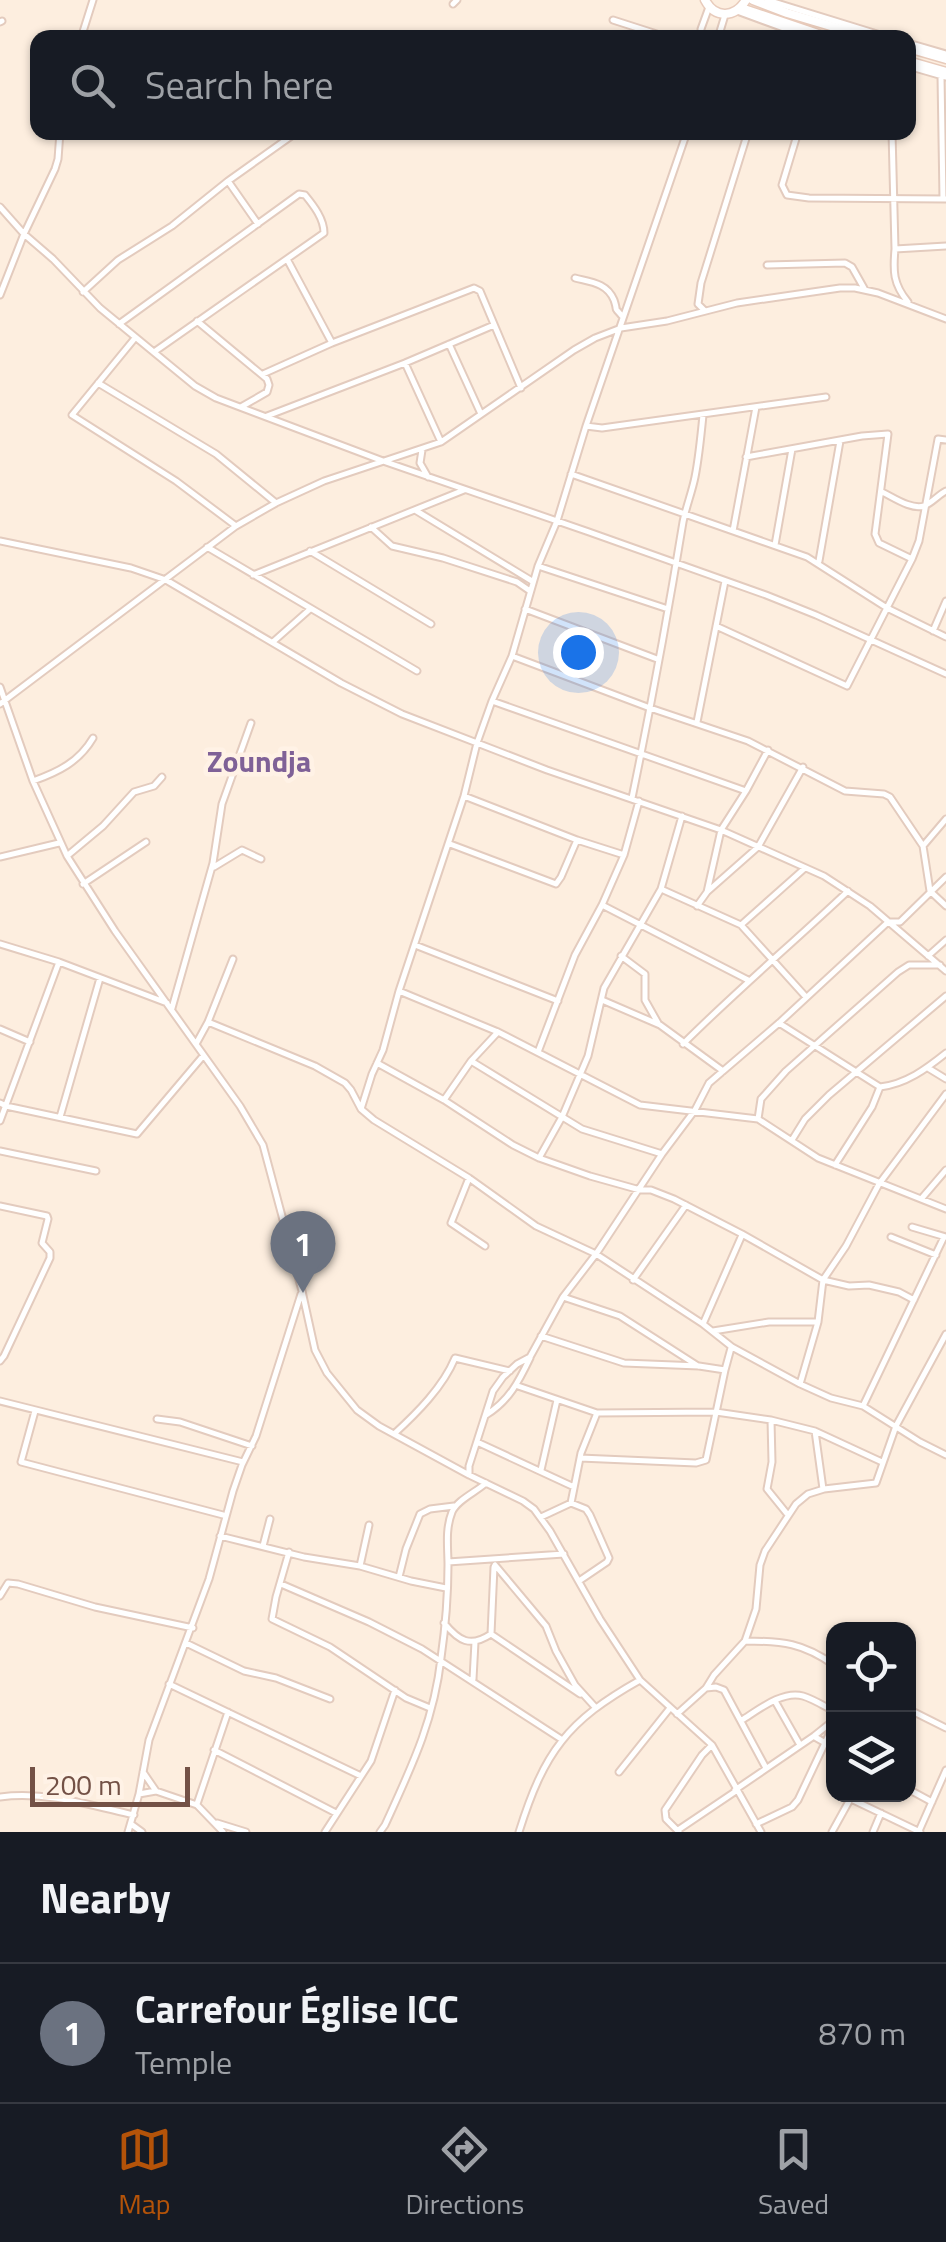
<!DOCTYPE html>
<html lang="en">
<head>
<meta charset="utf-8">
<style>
  :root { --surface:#171b24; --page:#20242c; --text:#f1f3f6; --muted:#9ea1a6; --line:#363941; --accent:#b45309 }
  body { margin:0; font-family:"Titillium Web",sans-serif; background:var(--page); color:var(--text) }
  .controls { position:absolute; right:30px; bottom:30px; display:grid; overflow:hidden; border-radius:20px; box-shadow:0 2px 8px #0004 }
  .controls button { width:90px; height:90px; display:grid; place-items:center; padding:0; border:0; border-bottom:2px solid var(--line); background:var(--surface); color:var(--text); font:50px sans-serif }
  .scale { position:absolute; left:30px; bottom:25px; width:160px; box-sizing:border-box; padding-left:10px; border:5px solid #735146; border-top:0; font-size:28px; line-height:35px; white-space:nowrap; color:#735146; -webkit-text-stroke:8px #fff2e6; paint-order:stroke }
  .you { position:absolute; left:578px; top:652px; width:35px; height:35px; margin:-25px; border:8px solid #fff; border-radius:50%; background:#1a73e8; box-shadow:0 0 0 15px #1a73e833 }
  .badge { display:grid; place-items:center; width:65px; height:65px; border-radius:50%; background:var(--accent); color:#fff; font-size:32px; font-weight:700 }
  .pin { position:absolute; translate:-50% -82px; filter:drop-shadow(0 2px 5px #0008) }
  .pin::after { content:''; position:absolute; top:52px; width:35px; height:30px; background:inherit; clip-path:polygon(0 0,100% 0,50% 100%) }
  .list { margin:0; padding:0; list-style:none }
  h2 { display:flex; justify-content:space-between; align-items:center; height:130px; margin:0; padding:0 40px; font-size:42px }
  h2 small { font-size:32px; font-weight:400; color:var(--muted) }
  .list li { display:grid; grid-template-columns:65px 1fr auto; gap:30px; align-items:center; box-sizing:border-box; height:140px; padding:0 40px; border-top:2px solid var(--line) }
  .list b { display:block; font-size:38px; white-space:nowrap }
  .list p { margin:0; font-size:32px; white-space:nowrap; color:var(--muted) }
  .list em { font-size:32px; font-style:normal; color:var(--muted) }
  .icon { flex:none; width:55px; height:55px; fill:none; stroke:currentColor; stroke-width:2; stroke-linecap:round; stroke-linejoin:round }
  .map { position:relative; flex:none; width:946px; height:1832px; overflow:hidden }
  .search { position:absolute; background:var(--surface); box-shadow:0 2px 8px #0004; left:30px; right:30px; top:30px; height:110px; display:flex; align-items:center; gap:25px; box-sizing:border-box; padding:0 35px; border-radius:20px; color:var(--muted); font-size:38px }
  .sheet { height:270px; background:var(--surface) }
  nav { display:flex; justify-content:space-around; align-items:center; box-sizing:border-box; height:140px; border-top:2px solid var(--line); background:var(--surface); font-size:28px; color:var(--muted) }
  nav a { display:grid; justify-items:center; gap:5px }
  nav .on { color:var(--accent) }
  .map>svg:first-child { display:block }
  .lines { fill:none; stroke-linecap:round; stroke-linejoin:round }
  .minor-casing { stroke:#e3cbbe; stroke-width:9 }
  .secondary-casing { stroke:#e8cbbb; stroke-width:11 }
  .minor { stroke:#fff; stroke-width:5 }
  .secondary { stroke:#fff; stroke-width:8 }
  .labels { text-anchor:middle; stroke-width:9; stroke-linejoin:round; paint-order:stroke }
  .quarter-label { font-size:30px; font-weight:bold; fill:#7f6197; stroke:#fff2e6 }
</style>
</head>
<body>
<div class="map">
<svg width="946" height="1832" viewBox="0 0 946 1832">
  <rect width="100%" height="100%" fill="#fdeedf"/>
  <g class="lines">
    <defs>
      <path id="minor" d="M767,0l123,38
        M453,4l4,-4
        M737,11l74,27
        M613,20l56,18
        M0,22l2,-1
        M81,38l12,-38
        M701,38v-9l8,-22
        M718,38l7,-23
        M908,43l38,11
        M908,66l38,11
        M941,76l2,123
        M798,132l-16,53 5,10 22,3 137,1
        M892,132l3,117
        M228,181l30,43
        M0,207l24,27 29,25 47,49 95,78 21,12 167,63 206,71 177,63 50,20 130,59
        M287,259l45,84
        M767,265l78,-2 7,4 13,23
        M575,278c16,4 32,5 39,22 5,15 -2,4 8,16
        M83,292l35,-32 54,-34 56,-45 69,-49
        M0,295l24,-61 31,-65 3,-10 2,-27
        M908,302c-15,-18 -15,-31 -13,-53l51,-3
        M705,311l-7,-7 3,-21 47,-151
        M197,321l70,58 2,6 -2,7 -26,15
        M119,324l180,-130 6,1c9,11 19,24 19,38l-170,119
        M135,338l-63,77 104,66 60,45
        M449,344l32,70
        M405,363l36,79
        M263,374l69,-31 142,-55 6,3 41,97
        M98,383l118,71 60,49
        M267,416l138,-53 89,-38
        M586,426l16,2 224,-31
        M422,450l-2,13 8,14
        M746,457l116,-21 26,-2 -13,100 4,9 33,16
        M571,474l236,83 80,51 59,29
        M882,492c11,5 29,18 42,14 8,-3 14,-11 22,-15
        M415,510l117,71
        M371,527l21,19 51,12 74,24 13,9
        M733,531l23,-124
        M0,541l131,27 35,12 175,103 61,31 145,56 174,60 103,46 46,30 76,65
        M775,545l17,-96
        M207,547l210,124
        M310,551l121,73
        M819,561l21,-120
        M538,566l130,43
        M253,575l211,-85
        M525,609l132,50
        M716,626l131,60 65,-127 7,-18 19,-102 8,1
        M933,631l13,-30
        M274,641l35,-31
        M512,656l138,52 98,33 97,50 39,3 6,3 33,49 7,45 16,15
        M0,687l33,94 34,75 48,75 125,175 23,39 39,146 13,59 12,23 30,37 22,16 90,49 54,26 11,8 16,22 50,88 40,61 72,65 49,87
        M492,701l254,90
        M0,704l236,-178 40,-23 48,-22 117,-39 133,-92 21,-12 26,-10 46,-7 70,-18 103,-15h15l23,5 68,26
        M697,722l28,-141
        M33,781c25,-9 46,-19 60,-43
        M464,796l113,44 47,15
        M632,798c19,-92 36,-184 51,-276 3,-15 9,-30 12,-45 4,-20 6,-41 8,-62
        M450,844l106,40 5,-7 16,-37
        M923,846l23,-27
        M67,856l36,-30 31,-34 20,-6 8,-9
        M0,857l59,-14
        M214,867l28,-17 19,9
        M83,884l63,-42
        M661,889l80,36 65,72
        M707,892l14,-62 25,-39 22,-41
        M602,905l146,75
        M697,906l10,-14 51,-45 45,-80
        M741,925l64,-57
        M0,944l59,18 108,41
        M415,945l143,56
        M621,956l24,18v26l13,23
        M928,956l18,-16
        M399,991l99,41 142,73 118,14 60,39 128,51
        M602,1000l58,25 63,46
        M172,1008l41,-145 9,-59 29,-81
        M208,1022l107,44 30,17 6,7 10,19 13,11 95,58 67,48 60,28 107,70 29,23 68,37 31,14 32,8 57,36 26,13
        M779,1023l101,64c26,-3 46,-18 66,-34
        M0,1029l30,13
        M196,1044l12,-22 25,-63
        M683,1044c53,-53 110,-101 165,-153
        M538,1052l37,-97 27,-50 22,-50 15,-54
        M471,1061l111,68 80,25
        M377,1063l67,37 69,45 26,13 51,18 50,14h11l23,9 68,35 81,46 26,6 20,-1 30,7 15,8
        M928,1068l18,11
        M444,1100l27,-39 27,-29
        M0,1103l6,3 131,28 66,-78
        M361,1109l11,-35 11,-24 16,-59 65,-195 13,-53 15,-42 20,-45 26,-90 19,-45 29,-95 101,-294
        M60,1117l40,-139
        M758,1119l3,-20 25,-28 112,-99 11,-7h31
        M0,1121l59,-159
        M792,1140l13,-21 24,-24 117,-99
        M0,1151l96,20
        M539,1158l23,-41 26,-61 16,-68 57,-99 21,-73
        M835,1165l37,-58 8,-20
        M469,1178l-18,45 34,23
        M922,1198l24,-28
        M0,1206l47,10 1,3 -6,24 8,9v6l-46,98 -4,5
        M912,1227l34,10
        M891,1237l45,18
        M633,1280l53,-75
        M563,1297l57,19 78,50
        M703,1324l39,-89
        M713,1331l56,-9h49
        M541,1336l83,27 75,3 26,4 6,-22
        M800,1384l18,-62 5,-42 23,-34 33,-62 67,-90
        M518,1386l79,27 119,-1 55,8 44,11 67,31
        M0,1401l243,61
        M863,1406l81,-169
        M35,1411l-14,51 202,53
        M486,1415c23,-14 33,-34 44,-57
        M157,1419l23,3 72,24
        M771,1420l1,42 -5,27 21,26
        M815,1431l8,58
        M394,1434c23,-21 49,-47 61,-76l55,13
        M477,1442l97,45
        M580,1458l116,5 10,-3 19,-90
        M541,1470l16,-70
        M469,1475v-9l24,-75 10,-14 14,-13 13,-7 33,-60 33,-43 66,-100 33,-44 14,-27 70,-60 109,-101h12l46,-45
        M571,1503l10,-50 16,-40
        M541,1517l30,-14 15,6 4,6 19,43 -2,4 -28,19
        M220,1536l84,21 56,9 51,15 35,7
        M263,1546l7,-27
        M289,1552l-13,45 -4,22 58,28 76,51 24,10
        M448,1562l116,-8
        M495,1565l51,61 10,25 19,34 20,22
        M360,1566l9,-41
        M399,1577l7,-28 14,-35 10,-5 24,-3
        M281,1584l88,38 53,27 139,90
        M0,1596l8,-13 10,1 77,23 98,21
        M444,1623c15,18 26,25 47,11
        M491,1634l89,60
        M491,1634l3,-67
        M745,1641c38,0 58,2 89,24
        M186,1643l58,28 32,7 54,21
        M473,1679l2,-37
        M169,1684l192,92
        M706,1688l10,-1 8,3 42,78
        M775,1701l25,44
        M908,1709l38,19
        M677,1714l29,-26 8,-13 31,-34 11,-32 4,-44 5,-14 31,-47 12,-10 16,-5 52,-6 20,-57 50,-92
        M742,1720c16,-10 41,-30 61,-24 10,3 21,10 31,15
        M815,1737l19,11
        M214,1750l122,63
        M143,1772l13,19
        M619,1772l51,-64
        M908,1789l24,13
        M735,1790l79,-54 20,-16
        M139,1794l17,-3 41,14 26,27
        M0,1797c46,-6 90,8 134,18
        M851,1799l69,33
        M197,1804l31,-92
        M217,1823l29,9
        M131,1824l11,8
        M756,1824l36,-17 6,-7 36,-76
        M678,1830l58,-39
        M919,1831l27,-61
        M128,1832l11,-38 10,-54 60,-161 24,-88 9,-26 14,-29 45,-142
        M325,1832l46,-71 24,-71
        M380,1832l5,-7c26,-57 49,-104 56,-167 4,-28 7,-64 7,-93 0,-18 -3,-35 4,-53 5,-12 24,-20 34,-29
        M519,1832c25,-80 48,-111 121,-152
        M679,1832l-13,-13 -1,-9 37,-55 9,-9
        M832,1832l21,-38
        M873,1832l8,-19"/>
      <path id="secondary" d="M705,0c10,19 30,18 41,0
        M753,0l34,13 84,25
        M741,8l89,30
        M908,48l38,11
        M908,61l38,11"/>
    </defs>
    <use href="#minor" class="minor-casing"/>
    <use href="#secondary" class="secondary-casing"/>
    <use href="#minor" class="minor"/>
    <use href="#secondary" class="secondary"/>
  </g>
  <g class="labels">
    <g class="quarter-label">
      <text x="259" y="772">Zoundja</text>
    </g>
  </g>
</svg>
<div class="controls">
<button><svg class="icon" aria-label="locate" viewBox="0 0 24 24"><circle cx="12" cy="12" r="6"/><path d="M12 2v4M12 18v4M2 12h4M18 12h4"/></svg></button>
<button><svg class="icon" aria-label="layers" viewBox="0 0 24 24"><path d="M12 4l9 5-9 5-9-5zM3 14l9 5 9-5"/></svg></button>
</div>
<div class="scale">200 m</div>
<div class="you"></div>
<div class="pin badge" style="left:303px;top:1293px;background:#6b7280">1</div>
<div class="search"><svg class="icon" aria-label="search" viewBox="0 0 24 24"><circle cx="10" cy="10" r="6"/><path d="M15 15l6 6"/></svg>Search here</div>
</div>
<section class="sheet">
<h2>Nearby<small></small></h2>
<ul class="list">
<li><span class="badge" style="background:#6b7280">1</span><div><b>Carrefour Église ICC</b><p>Temple</p></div><em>870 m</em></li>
</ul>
</section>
<nav>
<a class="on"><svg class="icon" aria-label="map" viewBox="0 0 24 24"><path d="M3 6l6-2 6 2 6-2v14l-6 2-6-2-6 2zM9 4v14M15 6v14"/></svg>Map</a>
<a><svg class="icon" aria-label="directions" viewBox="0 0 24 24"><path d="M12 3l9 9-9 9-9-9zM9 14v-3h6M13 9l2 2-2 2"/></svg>Directions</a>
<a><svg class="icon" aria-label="saved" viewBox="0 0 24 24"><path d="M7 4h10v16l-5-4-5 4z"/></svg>Saved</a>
</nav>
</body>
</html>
